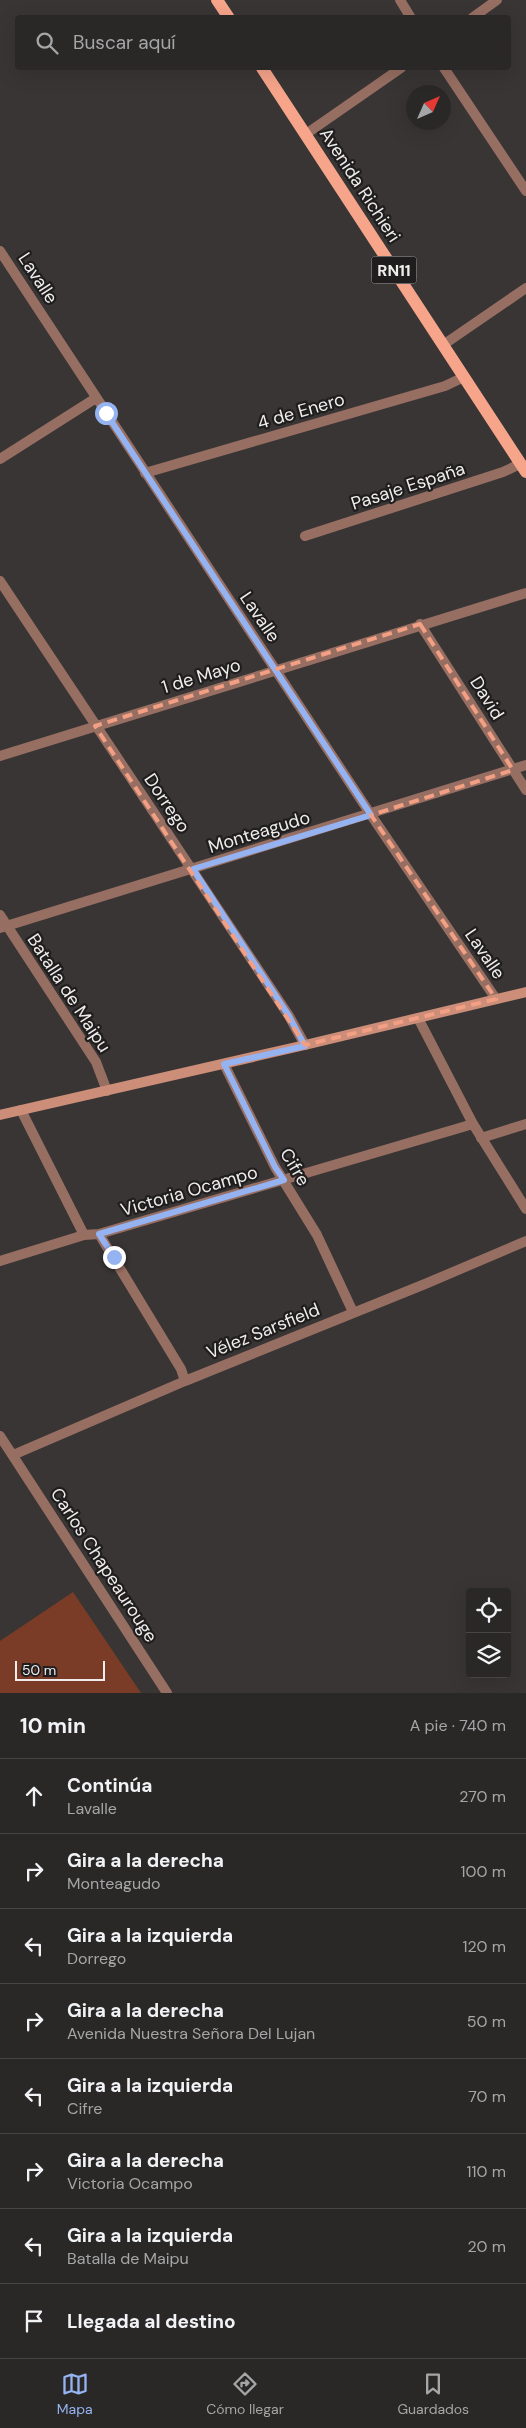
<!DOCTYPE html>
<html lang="es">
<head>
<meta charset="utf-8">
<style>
  :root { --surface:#2a2827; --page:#363433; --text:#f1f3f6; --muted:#a5a6a7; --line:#464444; --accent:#95b2f1 }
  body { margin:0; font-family:"DM Sans",sans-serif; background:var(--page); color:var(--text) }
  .controls { position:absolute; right:15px; bottom:15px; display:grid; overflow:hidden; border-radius:5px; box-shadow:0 5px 20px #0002 }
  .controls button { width:45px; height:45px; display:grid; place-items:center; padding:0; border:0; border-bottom:1px solid var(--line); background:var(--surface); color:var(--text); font:25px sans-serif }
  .compass { position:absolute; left:406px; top:85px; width:45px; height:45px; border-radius:50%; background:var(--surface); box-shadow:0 5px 20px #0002; rotate:45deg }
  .scale { position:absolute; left:15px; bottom:12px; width:90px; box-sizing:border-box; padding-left:5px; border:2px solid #efecec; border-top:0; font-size:14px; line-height:18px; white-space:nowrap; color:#efecec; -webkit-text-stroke:4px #1f1d1d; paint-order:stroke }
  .stop { position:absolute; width:15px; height:15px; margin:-11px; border:4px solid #95b2f1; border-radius:50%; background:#fff }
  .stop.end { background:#95b2f1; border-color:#fff; box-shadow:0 1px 5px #0008 }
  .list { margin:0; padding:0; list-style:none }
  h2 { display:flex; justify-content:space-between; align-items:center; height:65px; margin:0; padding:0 20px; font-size:21px }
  h2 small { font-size:16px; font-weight:400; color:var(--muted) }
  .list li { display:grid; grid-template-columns:32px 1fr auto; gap:15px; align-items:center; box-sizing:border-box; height:75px; padding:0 20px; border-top:1px solid var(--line) }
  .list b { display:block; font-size:19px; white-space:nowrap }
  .list p { margin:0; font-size:16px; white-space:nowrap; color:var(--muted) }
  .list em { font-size:16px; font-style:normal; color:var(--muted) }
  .icon { flex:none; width:28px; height:28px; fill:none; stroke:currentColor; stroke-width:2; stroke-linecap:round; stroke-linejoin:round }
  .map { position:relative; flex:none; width:526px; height:1693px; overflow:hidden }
  .search { position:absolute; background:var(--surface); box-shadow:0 5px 20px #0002; left:15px; right:15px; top:15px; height:55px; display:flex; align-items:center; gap:12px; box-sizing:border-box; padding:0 18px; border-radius:5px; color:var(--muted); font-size:19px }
  .sheet { height:665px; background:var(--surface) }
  nav { display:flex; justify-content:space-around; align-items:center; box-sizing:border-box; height:70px; border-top:1px solid var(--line); background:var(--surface); font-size:14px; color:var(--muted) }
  nav a { display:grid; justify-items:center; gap:2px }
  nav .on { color:var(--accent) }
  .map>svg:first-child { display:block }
  .garden { fill:#7b3c27 }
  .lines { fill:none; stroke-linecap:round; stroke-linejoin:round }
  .street { stroke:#976e62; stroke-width:10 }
  .secondary { stroke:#cc8d79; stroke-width:10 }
  .primary { stroke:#f6a48a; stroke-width:12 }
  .route { stroke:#95b2f1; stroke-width:6 }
  .marked { fill:none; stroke:#f39f84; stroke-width:4; stroke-dasharray:10 6; stroke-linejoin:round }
  .labels { text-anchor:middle; stroke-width:4.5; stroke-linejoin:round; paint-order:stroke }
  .shield { fill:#1f1d1d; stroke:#b1aeae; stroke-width:1 }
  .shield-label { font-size:16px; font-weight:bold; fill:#efecec }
  .street-label { font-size:18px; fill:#efecec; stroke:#1f1d1d }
</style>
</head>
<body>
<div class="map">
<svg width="526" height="1693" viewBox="0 0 526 1693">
  <rect width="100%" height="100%" fill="#383534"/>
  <path class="garden" d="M73,1592l68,101h-141v-52z"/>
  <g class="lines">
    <path class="street" d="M400,0l11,18
      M472,18l25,-18
      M444,68l82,123
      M306,134l95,-66
      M0,251l371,564 125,184
      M443,345l83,-57
      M0,459l96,-61
      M145,473l300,-87 19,-9
      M305,536l198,-64 17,-8
      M0,581l289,435 16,29
      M420,624l106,166
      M0,756l526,-163
      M0,915l96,147 11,29
      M0,928l526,-163
      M418,1018l55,106 53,85
      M224,1064l51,103 42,68 36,77
      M21,1110l63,125
      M481,1138l45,-14
      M99,1234l82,135 4,12
      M0,1261l84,-26 15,-1 374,-110
      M0,1436l167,257
      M13,1455l172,-74 240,-97 101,-43"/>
    <path class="secondary" d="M0,1115l305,-70 221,-53"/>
    <path class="primary" d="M217,0l12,18
      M262,68l264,404"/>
  </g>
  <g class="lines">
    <path class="route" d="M106,413l265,402 -178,54 96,147 16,30 -81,18 51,103 9,13 -185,54 15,23"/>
  </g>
  <path class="marked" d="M420,624l93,146 -142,45 125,184 -191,46 -210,-319z"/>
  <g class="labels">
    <rect class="shield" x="371.5" y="256.5" width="45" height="27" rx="4"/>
    <g class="shield-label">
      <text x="394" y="276">RN11</text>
    </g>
    <g class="street-label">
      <text transform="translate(360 185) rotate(57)" y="6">Avenida Richieri</text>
      <text transform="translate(38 278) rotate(57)" y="6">Lavalle</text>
      <text transform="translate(301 411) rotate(-16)" y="6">4 de Enero</text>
      <text transform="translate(408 486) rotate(-18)" y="6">Pasaje España</text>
      <text transform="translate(260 617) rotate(56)" y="6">Lavalle</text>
      <text transform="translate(201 676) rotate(-17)" y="6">1 de Mayo</text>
      <text transform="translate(487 698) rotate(58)" y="6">David</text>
      <text transform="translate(167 803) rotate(56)" y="6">Dorrego</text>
      <text transform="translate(259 832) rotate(-17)" y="6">Monteagudo</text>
      <text transform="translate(485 954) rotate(56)" y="6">Lavalle</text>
      <text transform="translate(69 993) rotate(57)" y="6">Batalla de Maipu</text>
      <text transform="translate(295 1167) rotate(59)" y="6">Cifre</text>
      <text transform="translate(189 1191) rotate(-16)" y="6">Victoria Ocampo</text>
      <text transform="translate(263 1331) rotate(-22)" y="6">Vélez Sarsfield</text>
      <text transform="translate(104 1565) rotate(57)" y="6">Carlos Chapeaurouge</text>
    </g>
  </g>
</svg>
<div class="controls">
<button><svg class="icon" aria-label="locate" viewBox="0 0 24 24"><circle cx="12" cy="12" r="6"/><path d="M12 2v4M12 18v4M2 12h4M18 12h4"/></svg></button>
<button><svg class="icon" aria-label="layers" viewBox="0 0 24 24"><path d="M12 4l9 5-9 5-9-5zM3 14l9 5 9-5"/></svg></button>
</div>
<svg class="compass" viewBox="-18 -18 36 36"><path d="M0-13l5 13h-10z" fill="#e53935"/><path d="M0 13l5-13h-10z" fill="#a5a6a7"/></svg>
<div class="scale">50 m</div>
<div class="stop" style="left:106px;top:413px"></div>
<div class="stop end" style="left:114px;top:1257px"></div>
<div class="search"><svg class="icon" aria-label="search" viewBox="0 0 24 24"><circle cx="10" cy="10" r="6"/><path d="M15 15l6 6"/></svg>Buscar aquí</div>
</div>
<section class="sheet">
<h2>10 min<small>A pie · 740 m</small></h2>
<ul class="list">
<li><svg class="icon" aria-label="ahead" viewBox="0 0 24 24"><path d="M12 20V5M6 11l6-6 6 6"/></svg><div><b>Continúa</b><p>Lavalle</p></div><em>270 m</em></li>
<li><svg class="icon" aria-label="right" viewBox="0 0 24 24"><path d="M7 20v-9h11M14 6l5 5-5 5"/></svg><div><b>Gira a la derecha</b><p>Monteagudo</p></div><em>100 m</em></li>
<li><svg class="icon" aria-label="left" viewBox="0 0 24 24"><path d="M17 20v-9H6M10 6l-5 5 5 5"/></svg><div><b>Gira a la izquierda</b><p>Dorrego</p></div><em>120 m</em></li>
<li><svg class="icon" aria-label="right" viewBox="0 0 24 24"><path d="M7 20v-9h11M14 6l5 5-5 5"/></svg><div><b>Gira a la derecha</b><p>Avenida Nuestra Señora Del Lujan</p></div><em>50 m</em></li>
<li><svg class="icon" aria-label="left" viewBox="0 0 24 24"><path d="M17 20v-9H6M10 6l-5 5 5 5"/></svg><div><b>Gira a la izquierda</b><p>Cifre</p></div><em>70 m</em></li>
<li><svg class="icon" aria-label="right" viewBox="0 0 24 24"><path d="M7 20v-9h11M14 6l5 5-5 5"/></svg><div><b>Gira a la derecha</b><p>Victoria Ocampo</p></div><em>110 m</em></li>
<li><svg class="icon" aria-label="left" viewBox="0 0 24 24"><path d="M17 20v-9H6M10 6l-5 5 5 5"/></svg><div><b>Gira a la izquierda</b><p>Batalla de Maipu</p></div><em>20 m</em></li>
<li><svg class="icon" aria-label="arrive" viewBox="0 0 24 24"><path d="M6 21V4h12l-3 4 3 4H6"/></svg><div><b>Llegada al destino</b></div></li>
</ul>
</section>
<nav>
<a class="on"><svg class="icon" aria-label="map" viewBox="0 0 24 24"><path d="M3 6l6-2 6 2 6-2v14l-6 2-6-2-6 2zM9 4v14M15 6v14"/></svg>Mapa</a>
<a><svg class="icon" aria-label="directions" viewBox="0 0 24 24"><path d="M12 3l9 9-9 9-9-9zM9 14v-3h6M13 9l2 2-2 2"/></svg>Cómo llegar</a>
<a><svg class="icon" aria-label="saved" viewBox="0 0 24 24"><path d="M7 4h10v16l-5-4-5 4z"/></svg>Guardados</a>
</nav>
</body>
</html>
